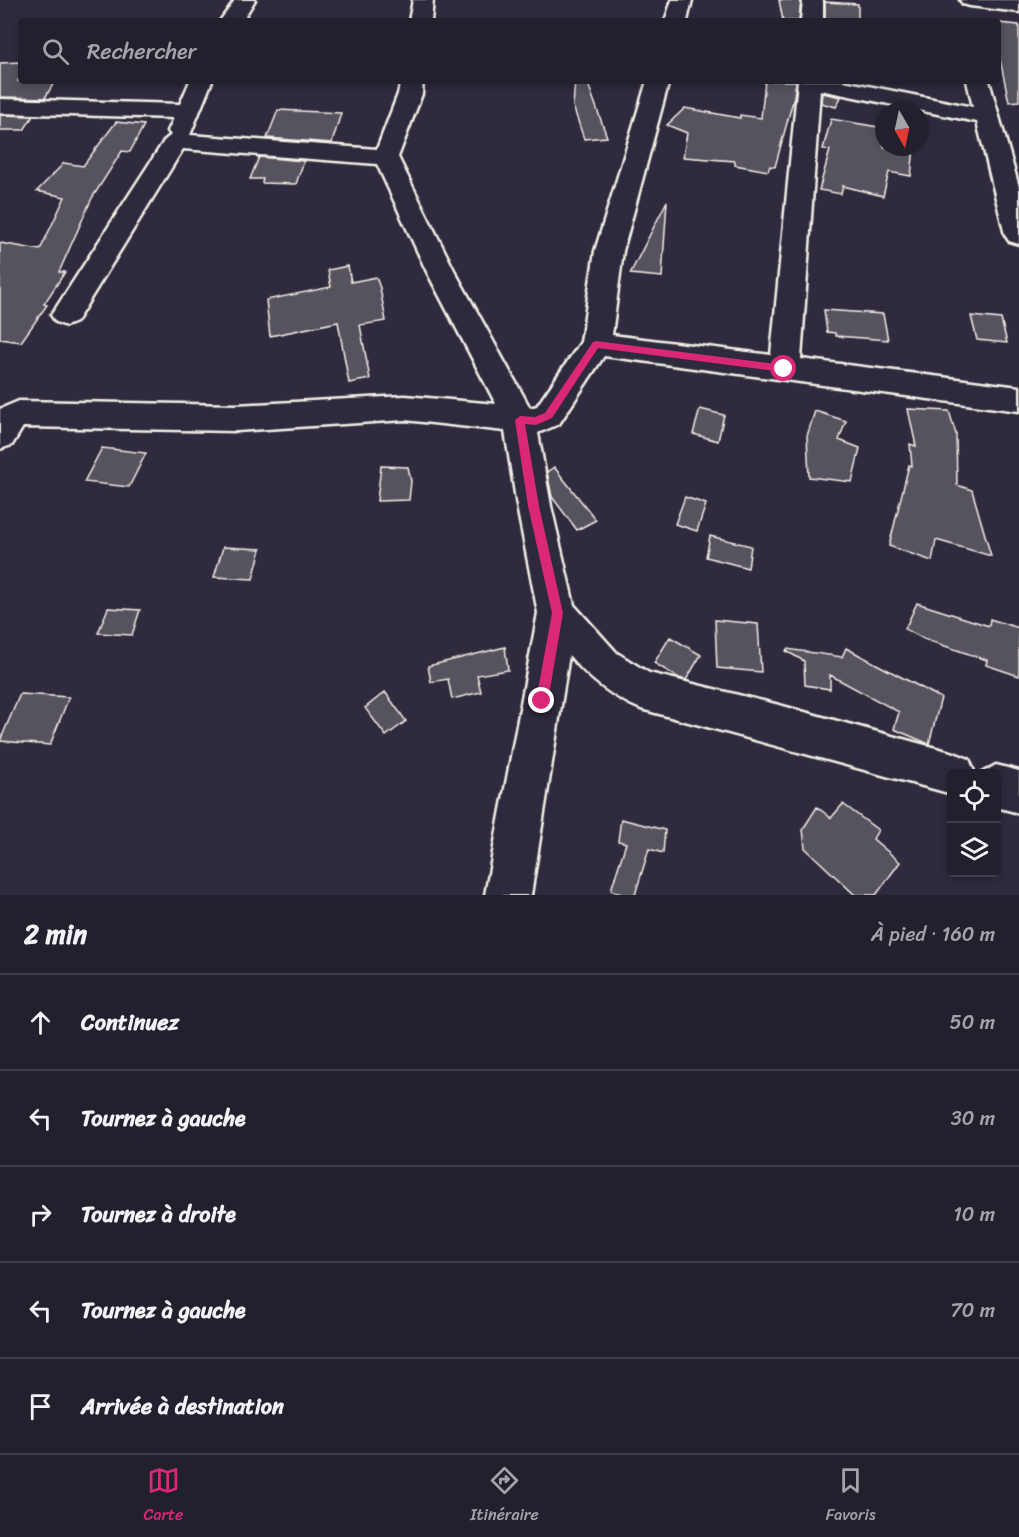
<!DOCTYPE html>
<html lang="fr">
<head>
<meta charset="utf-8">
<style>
  :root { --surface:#23202e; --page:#2f2d3a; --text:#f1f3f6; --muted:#a3a3aa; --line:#403e4a; --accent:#db2777 }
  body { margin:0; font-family:Sriracha,sans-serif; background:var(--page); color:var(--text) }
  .controls { position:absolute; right:18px; bottom:18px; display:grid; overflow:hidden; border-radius:6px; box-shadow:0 3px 9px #0003 }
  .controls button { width:54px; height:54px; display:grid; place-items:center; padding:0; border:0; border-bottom:2px solid var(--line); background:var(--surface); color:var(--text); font:30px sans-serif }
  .compass { position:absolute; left:875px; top:102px; width:54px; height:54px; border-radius:50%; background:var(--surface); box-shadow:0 3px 9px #0003; rotate:171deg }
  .stop { position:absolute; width:18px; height:18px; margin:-14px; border:4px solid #db2777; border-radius:50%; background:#fff }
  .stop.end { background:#db2777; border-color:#fff; box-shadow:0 2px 6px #0008 }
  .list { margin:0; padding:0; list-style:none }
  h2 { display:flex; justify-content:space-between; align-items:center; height:78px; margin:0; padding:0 24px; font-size:26px }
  h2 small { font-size:20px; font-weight:400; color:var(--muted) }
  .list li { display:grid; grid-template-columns:39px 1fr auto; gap:18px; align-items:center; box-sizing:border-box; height:96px; padding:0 24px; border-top:2px solid var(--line) }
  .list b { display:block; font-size:22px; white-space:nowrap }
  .list em { font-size:20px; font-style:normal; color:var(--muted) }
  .icon { flex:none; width:33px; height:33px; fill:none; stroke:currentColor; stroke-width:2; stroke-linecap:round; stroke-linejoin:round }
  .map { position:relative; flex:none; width:1019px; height:895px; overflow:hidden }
  .search { position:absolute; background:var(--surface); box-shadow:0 3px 9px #0003; left:18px; right:18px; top:18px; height:66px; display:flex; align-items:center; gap:15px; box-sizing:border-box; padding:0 21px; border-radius:6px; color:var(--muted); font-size:22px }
  .sheet { height:558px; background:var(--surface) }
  nav { display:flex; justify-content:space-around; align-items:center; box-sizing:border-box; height:84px; border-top:2px solid var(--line); background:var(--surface); font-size:16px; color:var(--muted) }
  nav a { display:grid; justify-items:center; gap:3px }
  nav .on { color:var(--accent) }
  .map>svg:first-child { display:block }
  .building { fill:#56525f; stroke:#f4f1e8; stroke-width:1.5 }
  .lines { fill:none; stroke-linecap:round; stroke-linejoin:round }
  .street-casing { stroke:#f4f1e8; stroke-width:5 }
  .street { fill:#2f2a3d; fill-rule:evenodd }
  .route { fill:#db2777 }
</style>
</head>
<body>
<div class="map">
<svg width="1019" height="895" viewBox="0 0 1019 895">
  <rect width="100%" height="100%" fill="#2f2a3d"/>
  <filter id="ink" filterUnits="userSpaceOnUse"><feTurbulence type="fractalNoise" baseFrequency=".0167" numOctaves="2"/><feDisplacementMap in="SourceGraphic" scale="12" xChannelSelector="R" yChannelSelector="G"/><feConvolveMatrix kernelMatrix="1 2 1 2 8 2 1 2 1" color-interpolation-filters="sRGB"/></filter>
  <g filter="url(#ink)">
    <path class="building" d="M779,0h22l-2,21h-16z
      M825,2l33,2v17h-33z
      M998,23l21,2v76l-10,1 -11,-52z
      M21,62v14l-3,5h37l-10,17 -45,-1v-34z
      M575,81h12l20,56 -23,2 -11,-33z
      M765,81h31l-2,16 -19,70 -5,-1 -2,5 -33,-6v-4l-52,-4 4,-24 -20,-8 18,-17 55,10v-3l21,3z
      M822,93l19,4 -5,10 -15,-4z
      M278,110l63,3 -9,30 -65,-5z
      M0,115l33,1 -9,14h-24z
      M831,119l53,9v19h30l-3,29 -22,-4 -6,24 -40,-10 -2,8 -22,-4 11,-40 -7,-1z
      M116,122l28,3 -14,27 -8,-1 -30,47 -33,74h6l-21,32 3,1 -26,37 -21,-3v-96l40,7 25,-53 -28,-6 27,-28 19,3z
      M259,157l45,4 -8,23 -34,-1 1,-4h-13z
      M667,201l-5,76 -32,-3z
      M348,266l3,16 25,-5 4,11 6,33 -26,4 10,54 -21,4 -11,-61 -68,14 -4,-36 65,-13 -3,-17z
      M824,310l59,4 5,26 -52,-4 -1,-3 -8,-1z
      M971,316l30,3 6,24 -30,-3z
      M700,409l24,6 -6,26 -25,-7z
      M908,409l41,2 7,23 1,51 15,5 19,66 -55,-16 -4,21 -43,-15 20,-81 3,1 -2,-22 6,2z
      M815,411l31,10 -7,19 21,8 -8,34 -43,-5 -2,-41z
      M102,448l44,5 -17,34 -45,-5z
      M381,466l27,1 3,14 -2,19 -32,1z
      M554,467l42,53 -19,10 -25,-33 -5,-25z
      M685,497l21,7 -9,27 -22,-7z
      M710,536l41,10 -3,22 -42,-11z
      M223,547l38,2 -8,30 -39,-2z
      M917,603l72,23 1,-7 29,9v48l-33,-11 1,-5 -63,-21 -19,-10z
      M108,608l32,2 -8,25 -34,-2z
      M715,620l43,4 3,48 -44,-4z
      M670,637l31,18 -15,25 -7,-2 -25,-15z
      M505,647l3,23 -31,5 4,17 -29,7 -4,-20 -17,3 -3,-16z
      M846,648l95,50 -12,46 -35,-15 5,-17 -69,-37v14l-25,-4 -1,-24 -18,-10 1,-2 55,8z
      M385,692l21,29 -20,15 -21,-28z
      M20,694l49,3 -19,48 -50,-4z
      M843,804l35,26 -5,9 27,23 -24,33h-21l-50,-47 -2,-19 14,-22 14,11z
      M621,819l44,11 -2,23 -14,-4 -14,46h-12l-12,-5 15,-47 -8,-2z"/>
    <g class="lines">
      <defs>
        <path id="street" d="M235,0h20l-13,21h-22z
          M413,0h20l-2,21h-22z
          M672,0h20l-5,21h-22z
          M803,0h20v21h-22z
          M960,0h59v12l-49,-6 -7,-2z
          M190,81h22l-22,54 187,14 21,-55 3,-13h22l-1,13 -24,63 56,113 76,138 7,-2 44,-64 14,-91 52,-170h22l-46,170 -11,84 159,20 27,-274h45l130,26 -6,-26h22l30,106v57l-10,-3 -4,-6 -28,-113 -157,-32 -19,269 218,28v24l-415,-55 -45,68 -21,9 13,73 23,99 43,48 32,20 130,32 175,48 15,6 6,15h-23v20l-311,-85c-29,-12 -52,-30 -72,-54l-38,240h-46l53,-282 -21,-107 -12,-75 -100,-11 -169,11 -213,-4 -11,18 -12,4v-40l19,-8 217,4 169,-9 91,8 -70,-134 -49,-106 -194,-15 -107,173 -10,4 -10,-4 -5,-7 5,-7 108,-167 7,-6 -3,-4 6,-13 -174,-5v-14l180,5z
          M996,765l23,6v42l-23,-6v-33h-16z"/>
      </defs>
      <use href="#street" class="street-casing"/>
      <use href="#street" class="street"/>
    </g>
  </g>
  <path class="route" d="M596,341l188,24 5,4 -5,3 -186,-24 -46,70 -16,7 -11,-1 14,82 24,107 -15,88 -6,6 -6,-6 16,-88 -24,-107 -13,-86 5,-4 15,1 10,-4 48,-71z"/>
</svg>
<div class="controls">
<button><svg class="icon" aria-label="locate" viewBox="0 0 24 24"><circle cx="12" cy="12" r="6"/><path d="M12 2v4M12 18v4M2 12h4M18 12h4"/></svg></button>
<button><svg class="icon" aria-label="layers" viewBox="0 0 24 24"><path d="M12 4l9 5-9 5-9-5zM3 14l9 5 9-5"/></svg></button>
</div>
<svg class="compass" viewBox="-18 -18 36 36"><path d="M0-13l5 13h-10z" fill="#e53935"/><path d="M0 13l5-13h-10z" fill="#a3a3aa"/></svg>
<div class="stop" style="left:784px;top:369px"></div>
<div class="stop end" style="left:542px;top:701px"></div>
<div class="search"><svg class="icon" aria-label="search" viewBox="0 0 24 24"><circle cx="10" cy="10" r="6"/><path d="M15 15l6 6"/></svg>Rechercher</div>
</div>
<section class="sheet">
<h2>2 min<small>À pied · 160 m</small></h2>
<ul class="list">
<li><svg class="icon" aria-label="ahead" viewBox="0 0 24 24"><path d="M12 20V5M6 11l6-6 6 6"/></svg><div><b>Continuez</b></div><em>50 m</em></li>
<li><svg class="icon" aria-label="left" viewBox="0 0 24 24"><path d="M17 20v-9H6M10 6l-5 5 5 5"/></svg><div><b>Tournez à gauche</b></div><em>30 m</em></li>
<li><svg class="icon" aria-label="right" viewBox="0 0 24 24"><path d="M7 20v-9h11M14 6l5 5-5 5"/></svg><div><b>Tournez à droite</b></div><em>10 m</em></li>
<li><svg class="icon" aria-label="left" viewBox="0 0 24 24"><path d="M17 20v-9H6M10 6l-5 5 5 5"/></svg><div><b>Tournez à gauche</b></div><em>70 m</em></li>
<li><svg class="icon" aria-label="arrive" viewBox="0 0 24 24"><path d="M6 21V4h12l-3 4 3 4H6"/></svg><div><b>Arrivée à destination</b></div></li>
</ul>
</section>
<nav>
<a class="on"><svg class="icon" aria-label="map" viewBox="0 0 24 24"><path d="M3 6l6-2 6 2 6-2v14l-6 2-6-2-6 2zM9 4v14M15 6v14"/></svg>Carte</a>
<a><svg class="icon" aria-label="directions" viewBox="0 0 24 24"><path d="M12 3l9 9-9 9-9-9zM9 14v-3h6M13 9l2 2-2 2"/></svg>Itinéraire</a>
<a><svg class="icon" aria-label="saved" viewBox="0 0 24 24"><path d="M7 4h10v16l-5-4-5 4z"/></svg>Favoris</a>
</nav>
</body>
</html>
